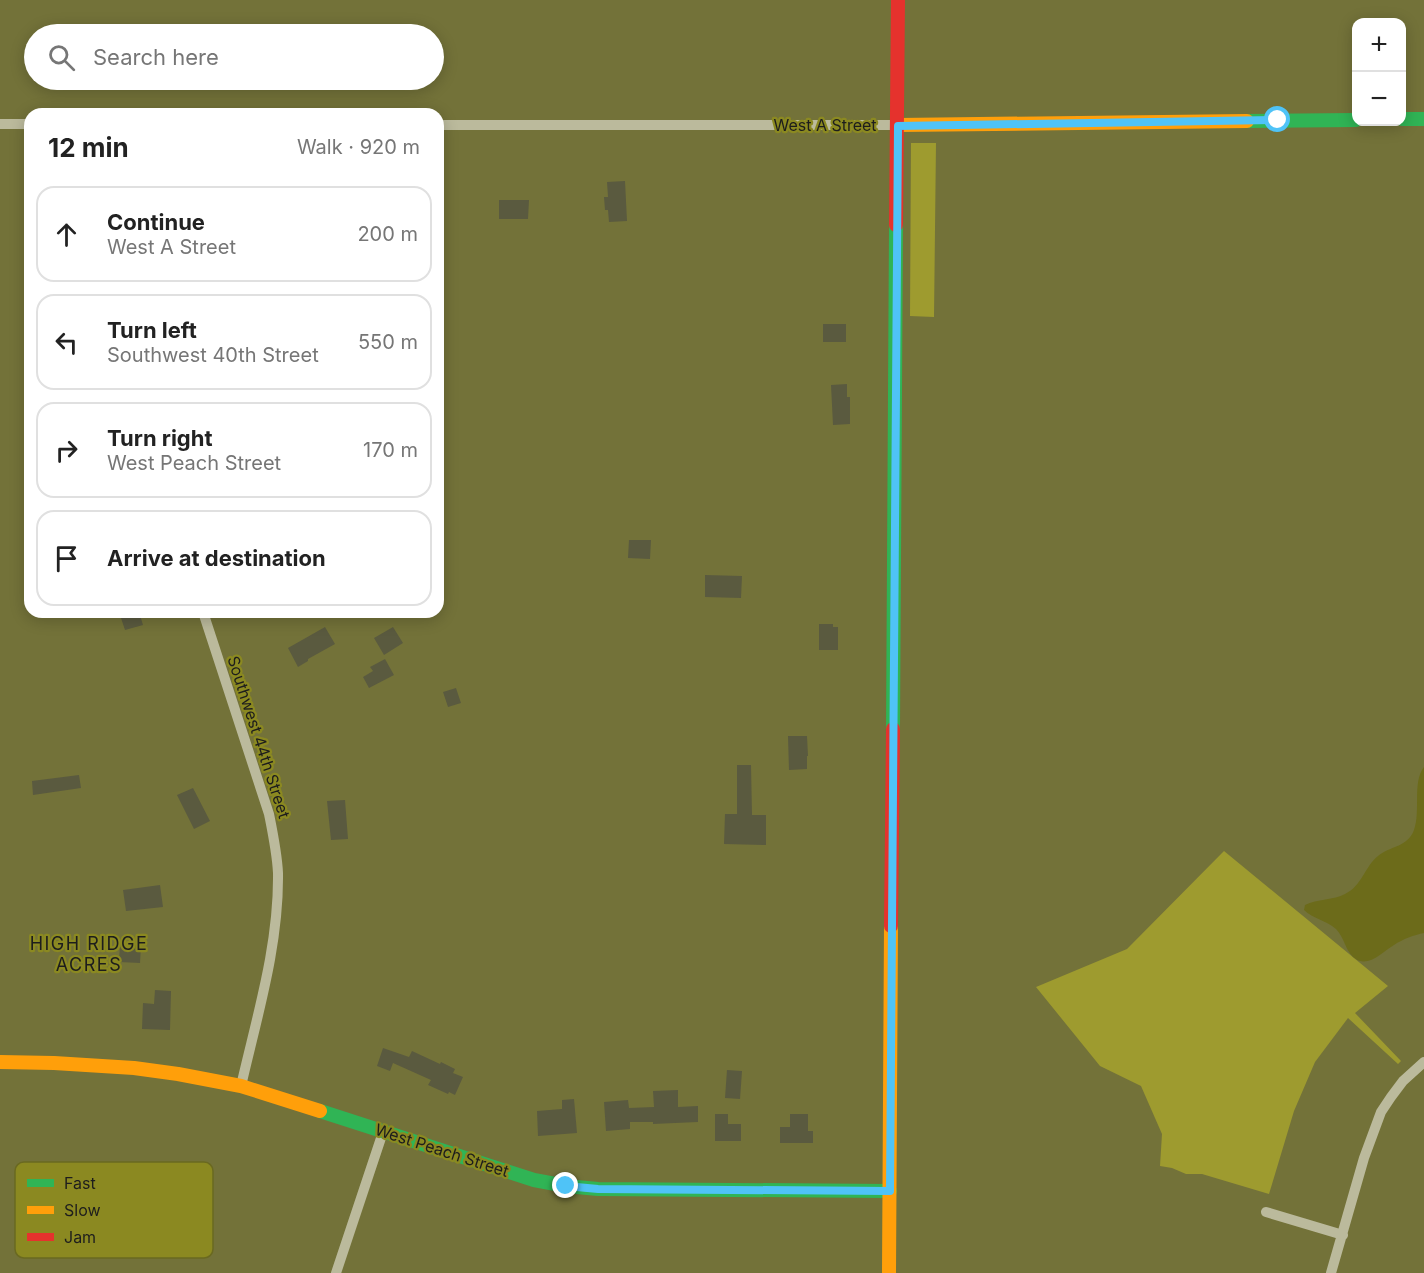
<!DOCTYPE html>
<html lang="en">
<head>
<meta charset="utf-8">
<style>
  :root { --surface:#fff; --page:#f6f6f6; --text:#222; --muted:#767676; --line:#e0e0e0 }
  body { margin:0; font-family:Inter,sans-serif; background:var(--page); color:var(--text) }
  .controls { position:absolute; right:18px; top:18px; display:grid; overflow:hidden; border-radius:12px; box-shadow:0 3px 15px #0003 }
  .controls button { width:54px; height:54px; display:grid; place-items:center; padding:0; border:0; border-bottom:2px solid var(--line); background:var(--surface); color:var(--text); font:30px sans-serif }
  .stop { position:absolute; width:18px; height:18px; margin:-14px; border:4px solid #4fc3f7; border-radius:50%; background:#fff }
  .stop.end { background:#4fc3f7; border-color:#fff; box-shadow:0 2px 6px #0008 }
  .list { margin:0; padding:0; list-style:none }
  h2 { display:flex; justify-content:space-between; align-items:center; height:78px; margin:0; padding:0 24px; font-size:26px }
  h2 small { font-size:20px; font-weight:400; color:var(--muted) }
  .list li { display:grid; grid-template-columns:39px 1fr auto; gap:18px; align-items:center; box-sizing:border-box; height:96px; margin:0 12px 12px; padding:0 12px; border:2px solid var(--line); border-radius:18px }
  .list b { display:block; font-size:22px; white-space:nowrap }
  .list p { margin:0; font-size:20px; white-space:nowrap; color:var(--muted) }
  .list em { font-size:20px; font-style:normal; color:var(--muted) }
  .icon { flex:none; width:33px; height:33px; fill:none; stroke:currentColor; stroke-width:2; stroke-linecap:round; stroke-linejoin:round }
  .map { position:relative; flex:none; width:1424px; height:1273px; overflow:hidden }
  .search { position:absolute; background:var(--surface); box-shadow:0 3px 15px #0003; left:24px; top:24px; width:420px; height:66px; display:flex; align-items:center; gap:15px; box-sizing:border-box; padding:0 21px; border-radius:33px; color:var(--muted); font-size:22px }
  .panel { position:absolute; background:var(--surface); box-shadow:0 3px 15px #0003; left:24px; top:108px; width:420px; height:510px; border-radius:18px }
  .map>svg:first-child { display:block }
  .green { fill:#9e9b2f }
  .water { fill:#6c6b1a }
  .building { fill:#5a5a3f }
  .lines { fill:none; stroke-linecap:round; stroke-linejoin:round }
  .street { stroke:#bbba9c; stroke-width:10 }
  .fast { stroke:#30b455; stroke-width:14 }
  .slow { stroke:#ff9f0a; stroke-width:14 }
  .jam { stroke:#e5322d; stroke-width:14 }
  .route { stroke:#4fc3f7; stroke-width:8 }
  .labels { text-anchor:middle; stroke-width:4.5; stroke-linejoin:round; paint-order:stroke }
  .street-label { font-size:16px; fill:#1d1d1d; stroke:#8b8921 }
  .neighbourhood-label { font-size:18px; letter-spacing:1.5px; fill:#1d1d1d; stroke:#8b8921 }
  .key { fill:#8b8921; stroke:#6a6920; stroke-width:1.5 }
  .key-label { font-size:16px; fill:#1d1d1d }
</style>
</head>
<body>
<div class="map">
<svg width="1424" height="1273" viewBox="0 0 1424 1273">
  <rect width="100%" height="100%" fill="#737239"/>
  <path class="green" d="M911,143h25l-2,174 -24,-1z
    M1224,851l164,135 -33,27 46,48 -3,3 -50,-46 -33,44 -21,49 -25,83 -67,-20h-16l-14,-6 -12,-2 2,-32 -21,-48 -41,-20 -64,-79 91,-38z"/>
  <path class="water" d="M1424,767v166c-10,2 -21,6 -30,12 -12,7 -27,25 -41,12 -8,-8 -9,-20 -17,-28 -10,-9 -23,-10 -32,-19l1,-5c12,-6 29,-5 40,-11 17,-8 20,-28 33,-38 12,-10 30,-9 36,-26 7,-19 -2,-48 10,-63z"/>
  <path class="building" d="M625,181l2,40 -18,1 -1,-12h-3l-1,-13h4l-1,-15z
    M499,200h30l-1,19h-29z
    M823,324h23v18h-23z
    M847,384v13h3v27l-17,1 -2,-40z
    M629,540h22l-1,19 -22,-1z
    M705,575l37,1 -1,22 -36,-1z
    M119,612h20l4,13 -18,5z
    M819,624h14v3h5v23h-19z
    M325,627l10,17 -27,15v2l-10,6 -10,-19z
    M393,627l10,16 -19,12 -10,-17z
    M385,659l9,16 -25,13 -6,-11 10,-6 -3,-4z
    M456,688l5,15 -13,4 -5,-15z
    M788,736h19l1,20h-1v13l-18,1z
    M737,765h14l1,50h14v30l-42,-1 1,-30h12z
    M79,775l2,13 -48,7 -1,-14z
    M193,788l17,33 -16,8 -17,-34z
    M345,800l3,39 -17,1 -4,-39z
    M160,885l3,22 -37,4 -3,-21z
    M120,944l21,1 -1,18 -21,-1z
    M155,990l16,1 -1,39 -28,-1 1,-26 11,1z
    M383,1048l26,9 3,-6 28,13 1,-2 14,7 -2,4 10,4 -8,18 -6,-3 -1,2 -20,-9 3,-5 -38,-17 -3,8 -13,-5z
    M727,1070l15,1 -2,28 -15,-1z
    M678,1090v17l20,-1v16l-45,2v-2h-23v7l-24,2 -2,-29 24,-2 1,8 25,-1 -1,-16z
    M574,1099l3,34 -39,3 -1,-25 25,-2v-9z
    M715,1114h13v10h13v17h-26z
    M790,1114h18v17h5v12h-33v-16h10z"/>
  <g class="lines">
    <path class="street" d="M0,124h30
      M438,125h460
      M203,612l66,202c4,20 8,39 9,59 1,73 -21,143 -37,213
      M1266,1212l77,23
      M336,1273l47,-141
      M1331,1273l33,-115 17,-46 10,-15 12,-16 21,-19"/>
    <path class="fast" d="M1402,119h22
      M1247,121l109,-1
      M893,729l3,-504
      M320,1111l214,69 32,6 32,3 292,2"/>
    <path class="slow" d="M898,125l349,-4
      M0,1062l54,1 80,5 44,6 63,12 79,25
      M889,1273l2,-347"/>
    <path class="jam" d="M896,225l2,-225
      M891,926l2,-197"/>
  </g>
  <g class="lines">
    <path class="route" d="M566,1186l32,3 292,2 8,-1065 380,-6"/>
  </g>
  <g class="labels">
    <g class="street-label">
      <text x="825" y="131">West A Street</text>
      <text transform="translate(259 737) rotate(72)" y="6">Southwest 44th Street</text>
      <text transform="translate(442 1150) rotate(18)" y="6">West Peach Street</text>
    </g>
    <g class="neighbourhood-label">
      <text x="89" y="950">HIGH RIDGE<tspan x="89" dy="21">ACRES</tspan></text>
    </g>
  </g>
  <rect x="15" y="1162" width="198" height="96" rx="9" class="key"/>
  <rect x="27" y="1179" width="27" height="8" fill="#30b455"/>
  <rect x="27" y="1206" width="27" height="8" fill="#ff9f0a"/>
  <rect x="27" y="1233" width="27" height="8" fill="#e5322d"/>
  <g class="key-label">
    <text x="64" y="1189">Fast</text>
    <text x="64" y="1216">Slow</text>
    <text x="64" y="1243">Jam</text>
  </g>
</svg>
<div class="controls">
<button>+</button>
<button>−</button>
</div>
<div class="stop" style="left:1278px;top:120px"></div>
<div class="stop end" style="left:566px;top:1186px"></div>
<div class="search"><svg class="icon" aria-label="search" viewBox="0 0 24 24"><circle cx="10" cy="10" r="6"/><path d="M15 15l6 6"/></svg>Search here</div>
<section class="panel">
<h2>12 min<small>Walk · 920 m</small></h2>
<ul class="list">
<li><svg class="icon" aria-label="ahead" viewBox="0 0 24 24"><path d="M12 20V5M6 11l6-6 6 6"/></svg><div><b>Continue</b><p>West A Street</p></div><em>200 m</em></li>
<li><svg class="icon" aria-label="left" viewBox="0 0 24 24"><path d="M17 20v-9H6M10 6l-5 5 5 5"/></svg><div><b>Turn left</b><p>Southwest 40th Street</p></div><em>550 m</em></li>
<li><svg class="icon" aria-label="right" viewBox="0 0 24 24"><path d="M7 20v-9h11M14 6l5 5-5 5"/></svg><div><b>Turn right</b><p>West Peach Street</p></div><em>170 m</em></li>
<li><svg class="icon" aria-label="arrive" viewBox="0 0 24 24"><path d="M6 21V4h12l-3 4 3 4H6"/></svg><div><b>Arrive at destination</b></div></li>
</ul>
</section>
</div>
</body>
</html>
